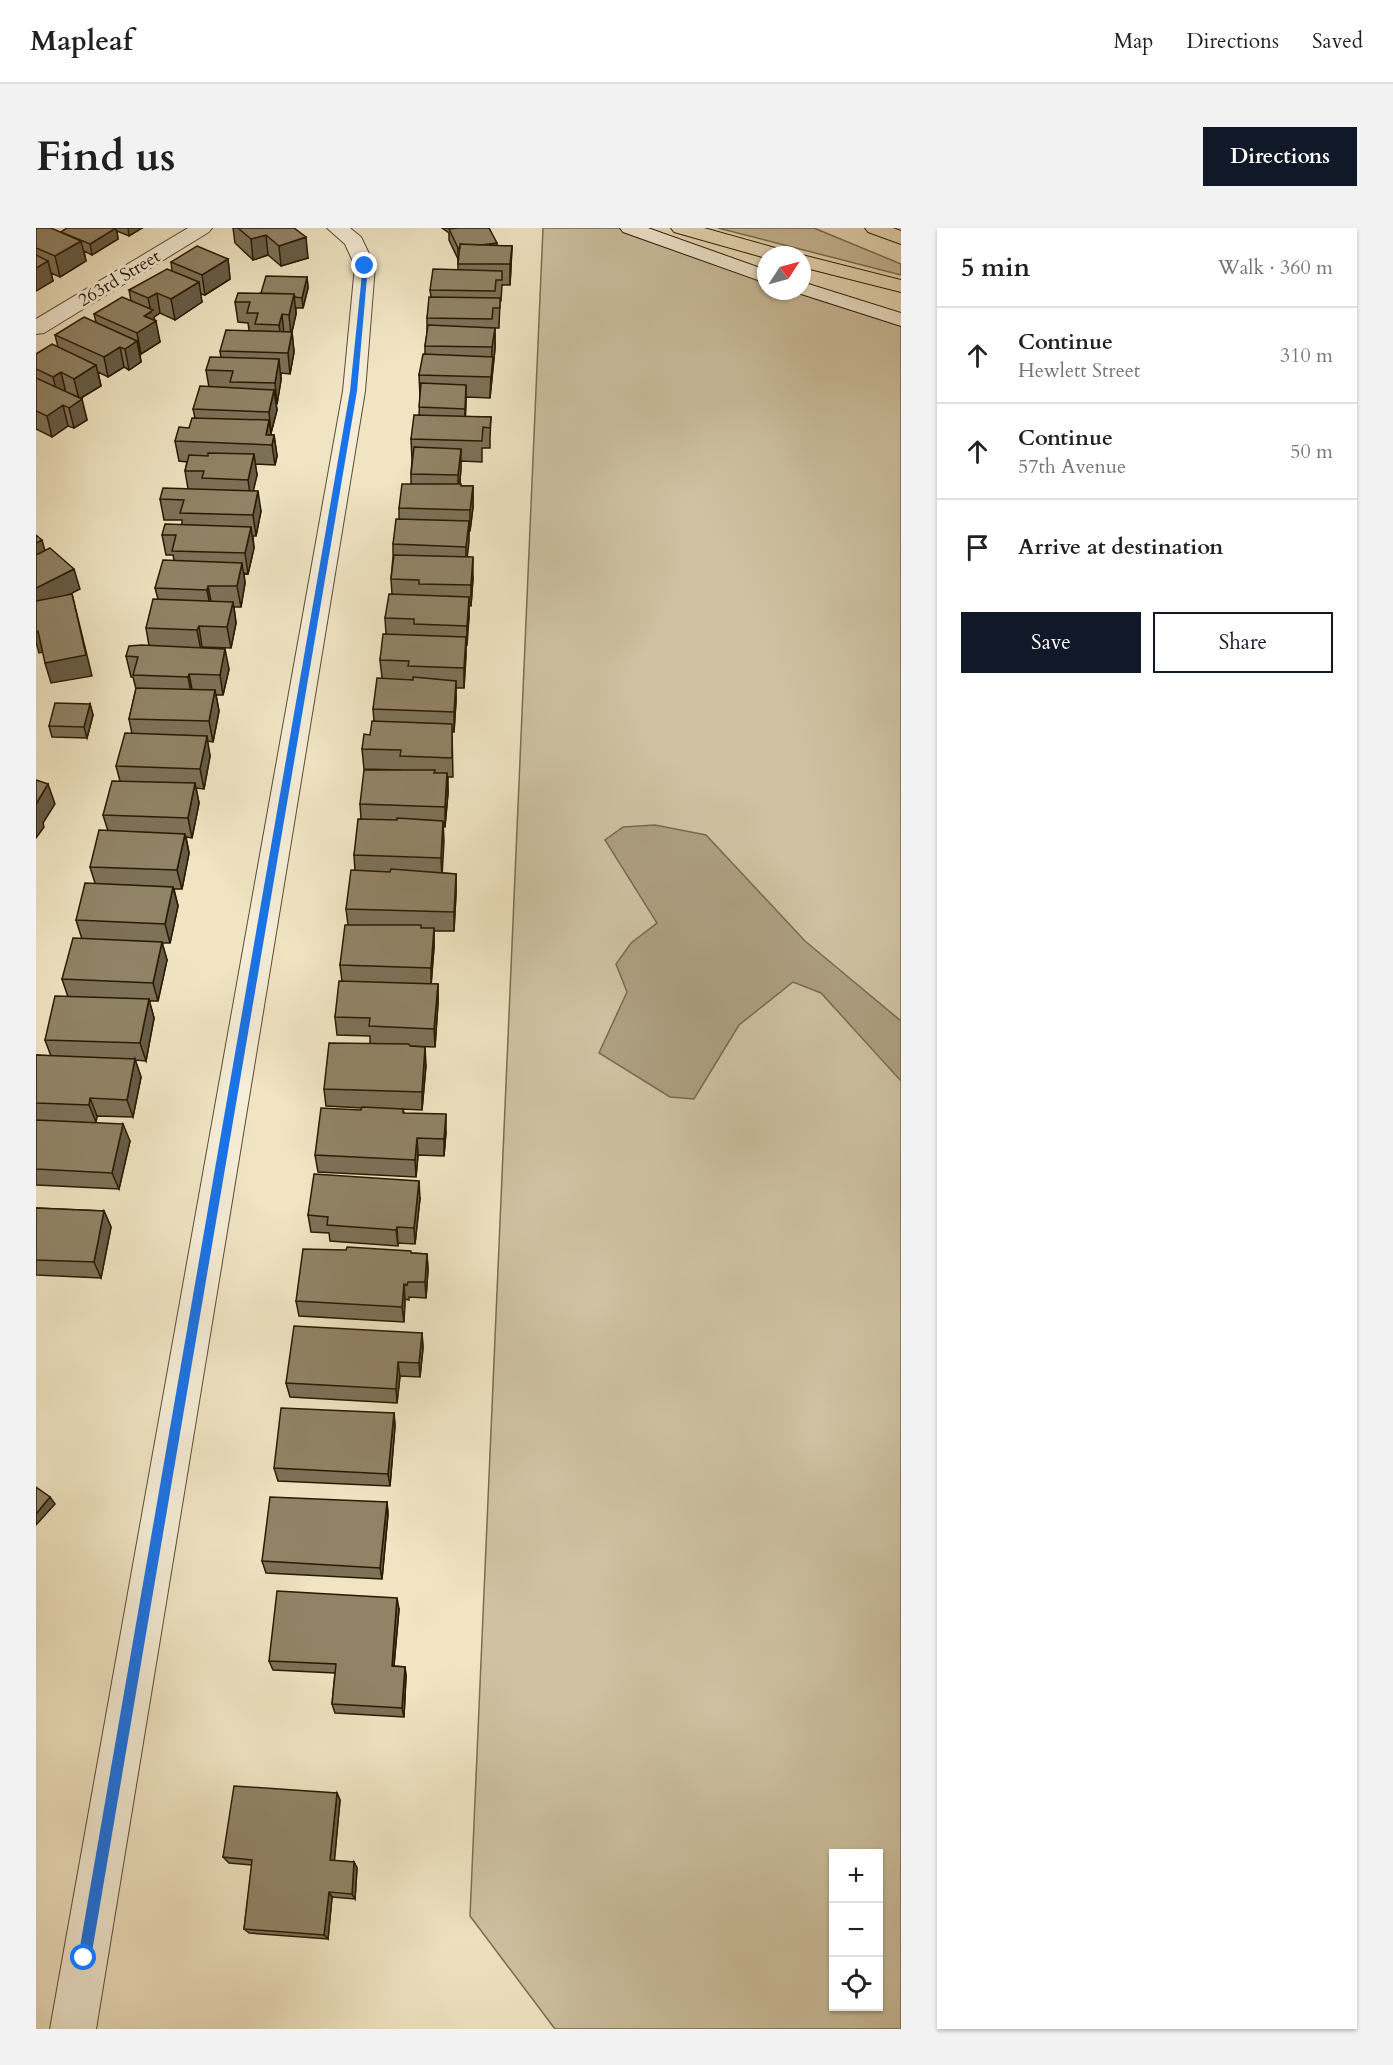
<!DOCTYPE html>
<html lang="en">
<head>
<meta charset="utf-8">
<style>
  :root { --surface:#fff; --page:#f2f2f2; --text:#202124; --muted:#757577; --line:#e0e0e0; --accent:#111827 }
  body { margin:0; font-family:Cardo,serif; background:var(--page); color:var(--text) }
  .controls { position:absolute; right:18px; bottom:18px; display:grid; overflow:hidden; border-radius:0px; box-shadow:0 2px 4px #0004 }
  .controls button { width:54px; height:54px; display:grid; place-items:center; padding:0; border:0; border-bottom:2px solid var(--line); background:var(--surface); color:var(--text); font:30px sans-serif }
  .compass { position:absolute; left:721px; top:18px; width:54px; height:54px; border-radius:50%; background:var(--surface); box-shadow:0 2px 4px #0004; rotate:54deg }
  .stop { position:absolute; width:18px; height:18px; margin:-14px; border:4px solid #1a73e8; border-radius:50%; background:#fff }
  .stop.end { background:#1a73e8; border-color:#fff; box-shadow:0 2px 6px #0008 }
  .list { margin:0; padding:0; list-style:none }
  h2 { display:flex; justify-content:space-between; align-items:center; height:78px; margin:0; padding:0 24px; font-size:26px }
  h2 small { font-size:20px; font-weight:400; color:var(--muted) }
  .list li { display:grid; grid-template-columns:39px 1fr auto; gap:18px; align-items:center; box-sizing:border-box; height:96px; padding:0 24px; border-top:2px solid var(--line) }
  .list b { display:block; font-size:22px; white-space:nowrap }
  .list p { margin:0; font-size:20px; white-space:nowrap; color:var(--muted) }
  .list em { font-size:20px; font-style:normal; color:var(--muted) }
  .actions { display:flex; gap:12px; padding:18px 24px }
  .actions a { flex:1; padding:14px 0; border:2px solid var(--accent); border-radius:0px; text-align:center; font-size:21px; color:var(--accent) }
  .actions .main { background:var(--accent); color:#fff }
  .icon { flex:none; width:33px; height:33px; fill:none; stroke:currentColor; stroke-width:2; stroke-linecap:round; stroke-linejoin:round }
  .map { position:relative; flex:none; width:865px; height:1801px; overflow:hidden; border-radius:0px }
  header { display:flex; align-items:center; gap:36px; box-sizing:border-box; height:84px; padding:0 30px; background:var(--surface); border-bottom:2px solid var(--line) }
  header strong { font-size:28px }
  nav { display:flex; gap:33px; margin-inline-start:auto; font-size:21px }
  .intro { display:flex; align-items:center; justify-content:space-between; box-sizing:border-box; height:144px; padding:0 36px }
  h1 { margin:0; font-size:42px }
  .button { padding:15px 27px; border-radius:0px; background:var(--accent); color:#fff; font-size:21px; font-weight:700 }
  main { display:flex; gap:36px; padding:0 36px }
  aside { flex:1; background:var(--surface); border-radius:0px; box-shadow:0 2px 4px #0004 }
  .map>svg:first-child { display:block }
  .green { fill:#cec2a2; stroke:#7c6e52; stroke-width:1.5; fill-rule:evenodd }
  .water { fill:#ad9f81; stroke:#796a4f; stroke-width:1.5 }
  .lines { fill:none; stroke-linecap:round; stroke-linejoin:round }
  .street-casing { stroke:#5c4c33; stroke-width:2 }
  .secondary-casing { stroke:#2a1a03; stroke-width:2 }
  .highway-casing { stroke:#2a1a03; stroke-width:2 }
  .street { fill:#f5edd7; fill-rule:evenodd }
  .secondary { fill:#f5edd7; fill-rule:evenodd }
  .highway { fill:#f0e4c2; fill-rule:evenodd }
  .wall { fill:#7d7158; stroke:#2a1a03; stroke-width:1.5 }
  .shaded-wall { fill:#665c47; stroke:#2a1a03; stroke-width:1.5 }
  .building { fill:#918366; stroke:#2a1a03; stroke-width:1.5 }
  .route { fill:#1a73e8 }
  .labels { text-anchor:middle; stroke-width:6; stroke-linejoin:round; paint-order:stroke }
  .far-street-label { font-size:18px; fill:#2a1a03; stroke:#f5edd7 }
</style>
</head>
<body>
<header>
<strong>Mapleaf</strong>
<nav><a>Map</a><a>Directions</a><a>Saved</a></nav>
</header>
<div class="intro"><h1>Find us</h1><a class="button">Directions</a></div>
<main>
<div class="map">
<svg width="865" height="1801" viewBox="0 0 865 1801">
  <rect width="100%" height="100%" fill="#f0e4c2"/>
  <filter id="stains"><feTurbulence type="fractalNoise" baseFrequency=".00333" numOctaves="4"/><feColorMatrix values="0 0 0 0 .2 0 0 0 0 .09 0 0 0 0 .02 0 0 0 .5 -.17"/></filter>
  <radialGradient id="worn" r=".72"><stop offset=".6" stop-color="#630" stop-opacity="0"/><stop offset="1" stop-color="#630" stop-opacity=".3"/></radialGradient>
  <path class="green" d="M507,0h84l139,50v13l36,-1 99,32v1707h-346l-85,-113zM798,1626h44v152h-44z
    M682,0h96l87,36v11z"/>
  <path class="water" d="M619,597l51,10 99,106 96,80v60l-80,-88 -28,-11 -54,43 -45,74 -24,-2 -71,-44 28,-61 -11,-28 15,-21 26,-20 -52,-83 18,-13z"/>
  <g class="lines">
    <defs>
      <path id="street" d="M152,0h24l-3,4 -165,101 -8,1v-15z
        M291,0h23l11,9 14,29 -10,125 -269,1638h-46l293,-1638 12,-125 -10,-22z"/>
      <path id="secondary" d="M584,0h28l118,42v13l-143,-51z
        M766,54l99,31v13l-106,-34 7,-1z"/>
      <path id="highway" d="M635,0h33l82,23 3,4h-23v3l-92,-26z
        M829,0h28l8,3v13l-33,-12z
        M765,27h1l99,25v12l-99,-25z"/>
    </defs>
    <use href="#street" class="street-casing"/>
    <use href="#secondary" class="secondary-casing"/>
    <use href="#highway" class="highway-casing"/>
    <use href="#street" class="street"/>
    <use href="#secondary" class="secondary"/>
    <use href="#highway" class="highway"/>
  </g>
  <path class="wall" d="M0,0l25,4 6,-4h75l-13,8 -12,-5 1,8 -26,16 -8,-4 2,10 -26,16 -9,-4 2,8 -17,10z
    M197,0h61l14,30 -27,8 -13,-11 -15,5 -18,-17z
    M406,0h47l8,18h15l-2,39h-8l-1,16h-1l-1,27h-4v20l-5,50 -24,-1 -1,20h26l-1,21v10h-8v14l-21,-1 -1,23 1,2h12v21l-3,24h-1l-2,26 6,21 -2,28h-2v11l-3,29 -2,42h-8v13l-2,31h-2l1,45h-5v16l-3,34h-2l-1,46 14,1v19l-2,38h-20v16l-3,37h7v19l-3,44 -25,-1 16,19 -4,45 -19,-1 1,4 42,19 -2,24 -26,-1 -2,22 -98,-5 -3,-17 46,-45 1,-2 -36,-2 -2,-17 46,-46v-7l-33,-1 -2,-18 7,-35 -2,-17 8,-40 -2,-16 9,-38 -1,-16 7,-36 -1,-15 40,-34 -36,-1 -2,-20 8,-14 4,-14 -1,-12 9,-31 -2,-18 6,-26 -1,-16 7,-24 -1,-15 2,-22v-13l6,-25v-11l12,-24v-10l1,-14 -1,-21 8,-24 1,-19 -1,-21 6,-21v-8l2,-13v-15l4,-21 -1,-7 28,-20v-11l-9,-19v-7z
    M192,31l2,20 -25,16 -5,-1 2,8 -27,18 -15,-7 -6,4 6,25 -19,12h-1l1,8 -12,8 -5,-3 -16,10 -10,-5 3,14 -20,12 6,22 -13,8 -6,-2 -16,11 -16,-8v-75l22,-7 -3,-12 41,-13 -2,-8 37,-13 -2,-11 43,-19 -1,-9z
    M271,49l1,11 -5,20h-7v6l-4,18 2,20 -4,22 -9,-1v7l-4,24h-1l1,6 -6,23v2h3l3,21 -2,9 -20,-1 2,11 -4,15 8,21 -5,25h-3l1,12 -6,26 -4,-1 1,10 -4,24h-7l2,16 -5,25 -29,-1v1l27,21 -6,26h-7l3,16 -6,31 -6,-1 3,15 -6,33 -8,-1 3,15 -7,35 -6,-1 3,16 -7,36h-8l4,17 -8,37h-8l5,17 -9,41h-9l5,17 -8,43 -11,-1 6,17 -8,40 -36,-1 -1,6 34,19 -11,48 -83,-4v-130l15,1 -6,-16 23,-43 -6,-18 20,-40 -6,-19 19,-37 -5,-16 18,-36 -5,-16 17,-34 -4,-15 16,-32 -3,-15 7,-30 -3,-12h-2l-5,-21 23,-10 -3,-18 12,-29 -3,-11 19,-28 -1,-5h-7l-4,-20 20,-11v-4h-18l-4,-21 28,-10 -3,-18 2,-9 -8,-1 -4,-20 14,-13 6,-10 -2,-9 16,-22 -3,-17 15,-12 -1,-7 29,-21 -1,-7 -10,-1 -3,-20z
    M54,476l3,11 -6,23 -35,-1 -3,-11z
    M384,970l-5,46 -17,-1v3l-68,-5 -1,-8 -18,-1 -3,-17z
    M0,980l68,3 7,16 -10,51 -65,-3z
    M376,1025l15,1 1,16 -2,28 -17,-1v3l-4,-1 -1,23 -105,-6 -3,-15z
    M386,1105l1,15 -3,29 -20,-1 -3,27 -107,-6 -4,-14z
    M358,1185l1,13 -5,60 -112,-5 -4,-13z
    M351,1274l1,12 -6,65 -116,-6 -4,-12z
    M363,1381l-5,57 11,1 1,9 -2,41 -69,-4 -3,-9 3,-31 -62,-3 -4,-9z
    M301,1565l3,7 -6,61 20,1 3,6 -2,31 -23,-2 -4,42 -79,-6 -5,-4 8,-64 -23,-2 -6,-6z"/>
  <path class="shaded-wall" d="M80,0l2,11 -26,16 -2,-11z
    M92,0h14l-13,8z
    M230,7l2,20 -15,5 -2,-21z
    M270,9l2,21 -27,8 -2,-20z
    M45,13l5,20 -26,16 -5,-21z
    M461,15v11l-39,5v-11z
    M476,18l-1,21 -1,18v-21z
    M192,31l2,20 -25,16 -3,-20z
    M12,33l5,20 -17,10v-23z
    M271,49l1,11 -5,20 -1,-10z
    M163,54l3,20 -27,18 -4,-21z
    M121,65l3,20 -6,4 1,5 1,-1 4,21 -19,12 -4,-21 7,-17 7,-4 -3,-14z
    M258,66l2,20 -5,21 -2,-20z
    M246,86l2,21 -2,10 -3,-20z
    M459,100v20l-5,50 2,-51z
    M256,104l2,20 -4,22 -2,-21z
    M101,113l4,21 -12,8 -4,-21z
    M84,119l4,20 -16,10 -4,-20z
    M243,131l2,21 -4,24 -2,-21z
    M60,137l5,21 -22,13 -5,-20z
    M25,144l5,21 -8,5 -5,-21z
    M430,157v20l-1,24v-20z
    M238,162l3,20 -6,23 -2,-21z
    M46,171l5,21 -13,8 -5,-20z
    M27,177l5,21 -16,11 -5,-21z
    M233,192l3,21 -6,-6z
    M238,207l3,21 -2,9 -3,-20z
    M425,221v21l-3,26v-21z
    M218,226l3,21 -6,26 -3,-21z
    M437,258v21l-3,24v-21z
    M222,263l3,20 -5,25 -3,-21z
    M433,293v21l-3,25v-20z
    M215,299l3,21 -6,26 -3,-21z
    M6,312l6,21 -12,5v-23z
    M437,329v21l-2,28v-21z
    M206,335l3,20 -4,24 -4,-21z
    M38,341l6,20 -44,22v-23z
    M172,358l4,20 -1,5 -4,-21z
    M36,366l20,82 -41,7 -6,-20z
    M433,369v20l-2,29v-20z
    M197,374l3,21 -5,25 -4,-21z
    M163,398l3,21 -1,4 -4,-21z
    M2,403l6,21 -5,1 -3,-11v-10z
    M430,409v20l-2,31v-20z
    M189,421l4,20 -6,26 -3,-20z
    M153,446l4,20 -1,4 -4,-21z
    M420,453v20l-2,31v-20z
    M179,462l4,21 -6,31 -4,-21z
    M54,476l3,11 -6,23 -3,-11z
    M171,508l3,20 -6,33 -4,-20z
    M411,545l1,20 -3,34v-20z
    M159,555l4,20 -7,35 -4,-20z
    M12,556l7,20 -12,19 1,4 -8,11v-34z
    M407,593l1,20 -2,36 -1,-19z
    M149,606l4,19 -7,36 -5,-19z
    M420,646v19l-2,38v-19z
    M137,659l5,19 -8,37 -5,-19z
    M398,700v19l-3,40v-19z
    M126,714l5,18 -9,41 -5,-18z
    M402,756v19l-3,44 -1,-18z
    M113,771l5,19 -8,43 -6,-18z
    M389,819l1,18 -4,45v-18z
    M99,831l6,18 -8,40 -6,-17z
    M54,870l7,18 -1,6 -7,-17z
    M410,886v18l-2,24v-17z
    M87,896l7,17 -11,48 -7,-16z
    M381,910l1,17 -2,22 -1,-17z
    M383,953l1,17 -5,46 -1,-16z
    M68,983l7,16 -10,51 -7,-16z
    M361,999l1,16v3l-2,-16z
    M391,1026l1,16 -2,28 -1,-16z
    M368,1056l1,15 -1,23 -2,-15z
    M386,1105l1,15 -3,29 -1,-14z
    M362,1134l2,14 -3,27 -1,-14z
    M358,1185l1,13 -5,60 -2,-12z
    M14,1269l5,7 -19,21v-11z
    M351,1274l1,12 -6,65 -2,-11z
    M361,1370l2,11 -6,66 -1,-9z
    M369,1439l1,9 -2,41 -2,-9z
    M301,1565l3,7 -6,66 -4,-6z
    M318,1634l3,6 -2,31 -3,-5z
    M293,1664l3,5 -4,42 -4,-4z"/>
  <path class="building" d="M0,0h15l30,13 -26,15 -19,-8z
    M31,0h49l-26,16 -29,-12z
    M202,0h56l12,9 -27,9 -13,-11 -15,4z
    M422,0h31l8,15 -16,2 -21,-1v4h-2l-9,-19z
    M424,16l52,2 -2,18h-52z
    M161,18l31,13 -26,16 -31,-13z
    M0,27l12,6 -12,7z
    M131,41l32,13 -28,17 -14,-6 -9,5 -19,-8z
    M397,41l69,2v9h-6l-1,11 -65,-1z
    M230,48l41,1 -5,21 -7,-1 -1,-3 -33,-1z
    M202,65l56,1 -5,21 -7,-1 -3,11 -24,-1 3,-11h-11l3,-11h-15z
    M86,69l31,13 -9,6 12,5 -19,12 -43,-19z
    M393,69l71,1v10h-7l-1,11 -65,-1z
    M48,89l53,24 -12,8 -5,-2 -16,10 -49,-22z
    M392,97l67,3 -3,19 -67,-1z
    M190,102l66,2 -4,21 -68,-2z
    M16,116l44,21 -22,14 -13,-7 -8,5 -17,-8v-15z
    M387,126l70,3 -2,20 -72,-2z
    M174,129l69,2 -4,24 -45,-1 3,-11 -27,-1z
    M0,150l46,21 -13,9 -6,-3 -16,11 -11,-5z
    M385,155l45,2 -1,24 -46,-2z
    M164,158l74,4 -5,22 -76,-3z
    M378,187l77,2 -1,11 -7,-1 -1,14 -71,-2z
    M156,190l77,2 -3,15h8l-2,10 -97,-4 4,-14 10,1z
    M378,219l47,2 -3,26 -47,-1z
    M172,225l46,1 -6,26 -46,-2 2,-7h-19l4,-16 19,1z
    M366,256h59v2h12l-3,24 -71,-2z
    M127,260l95,3 -5,24 -73,-2 4,-13 -24,-1z
    M360,291l73,2 -3,26 -73,-3z
    M129,296l86,3 -6,26 -73,-2 4,-16h-14z
    M0,307l6,5 -6,3z
    M14,320l24,21 -38,19v-33z
    M358,327l79,2 -2,28 -52,-1v-4l-28,-1z
    M127,332l79,3 -5,23h-29l-1,4 -52,-2z
    M36,366l14,61 -41,8 -7,-32 -2,1v-31z
    M353,366l80,3 -2,29 -53,-2v-5l-29,-1z
    M117,371l80,3 -6,25 -28,-1 -2,4 -51,-2z
    M347,406l83,3 -2,31 -56,-2 1,-5 -29,-1z
    M106,417l83,4 -5,26 -31,-1 -1,3 -55,-2 5,-18 -12,-1 3,-10z
    M377,449l43,4 -2,31 -81,-3 4,-31 36,2z
    M100,460l79,2 -6,31 -80,-2z
    M19,475l35,1 -6,23 -35,-1z
    M336,493l80,3v34l-52,-2 1,-6 -39,-1 2,-15 6,1z
    M89,505l82,3 -7,33 -84,-3z
    M328,542h71l-1,3h13l-2,34 -85,-3z
    M0,552l12,4 -12,20z
    M76,553l83,2 -7,35 -85,-3z
    M361,590l46,3 -2,37 -87,-3 4,-36 39,1z
    M63,602l86,4 -8,36 -87,-3z
    M355,641l65,5 -2,38 -108,-3 5,-39 39,2z
    M49,655l88,4 -8,37 -89,-4z
    M309,697h76v3h13l-3,40 -91,-3z
    M37,710l89,4 -9,41 -91,-4z
    M303,753l99,3 -4,45 -65,-3 1,-8 -35,-1z
    M19,768l94,3 -9,44 -95,-3z
    M293,815l80,1 1,2 15,1 -3,45 -98,-3z
    M0,827l99,4 -8,41 -37,-2 -1,7 -53,-2z
    M326,879l41,2v4l43,1 -2,25 -27,-1 -2,22 -100,-5 6,-47 40,2z
    M0,892l87,4 -11,49 -76,-4z
    M278,946l105,7 -5,47 -17,-1 -1,3 -69,-5 1,-8 -20,-2z
    M0,980l68,3 -10,51 -58,-2z
    M311,1019l64,4v2l16,1 -2,28h-17l-1,3 -3,-1 -2,23 -106,-6 7,-52 43,1z
    M258,1098l128,7 -3,30 -21,-1 -2,27 -110,-6z
    M245,1180l113,5 -6,61 -114,-6z
    M0,1259l14,10 -14,17z
    M234,1269l117,5 -7,66 -118,-7z
    M241,1363l120,7 -5,68 13,1 -3,41 -70,-4 4,-40 -67,-3z
    M198,1558l103,7 -7,67 24,2 -2,32 -23,-2 -5,43 -80,-6 8,-69 -29,-3z"/>
  <path class="route" d="M327,36l5,2 -11,125 -266,1567 -2,5 -5,2 -5,-2 -1,-5 272,-1567z"/>
  <g class="labels">
    <g class="far-street-label">
      <text transform="translate(83 50) rotate(-31)" y="6">263rd Street</text>
    </g>
  </g>
  <rect width="100%" height="100%" filter="url(#stains)"/>
  <rect width="100%" height="100%" fill="url(#worn)"/>
</svg>
<div class="controls">
<button>+</button>
<button>−</button>
<button><svg class="icon" aria-label="locate" viewBox="0 0 24 24"><circle cx="12" cy="12" r="6"/><path d="M12 2v4M12 18v4M2 12h4M18 12h4"/></svg></button>
</div>
<svg class="compass" viewBox="-18 -18 36 36"><path d="M0-13l5 13h-10z" fill="#e53935"/><path d="M0 13l5-13h-10z" fill="#757577"/></svg>
<div class="stop" style="left:48px;top:1730px"></div>
<div class="stop end" style="left:329px;top:38px"></div>
</div>
<aside>
<h2>5 min<small>Walk · 360 m</small></h2>
<ul class="list">
<li><svg class="icon" aria-label="ahead" viewBox="0 0 24 24"><path d="M12 20V5M6 11l6-6 6 6"/></svg><div><b>Continue</b><p>Hewlett Street</p></div><em>310 m</em></li>
<li><svg class="icon" aria-label="ahead" viewBox="0 0 24 24"><path d="M12 20V5M6 11l6-6 6 6"/></svg><div><b>Continue</b><p>57th Avenue</p></div><em>50 m</em></li>
<li><svg class="icon" aria-label="arrive" viewBox="0 0 24 24"><path d="M6 21V4h12l-3 4 3 4H6"/></svg><div><b>Arrive at destination</b></div></li>
</ul>
<div class="actions"><a class="main">Save</a><a>Share</a></div>
</aside>
</main>
</body>
</html>
